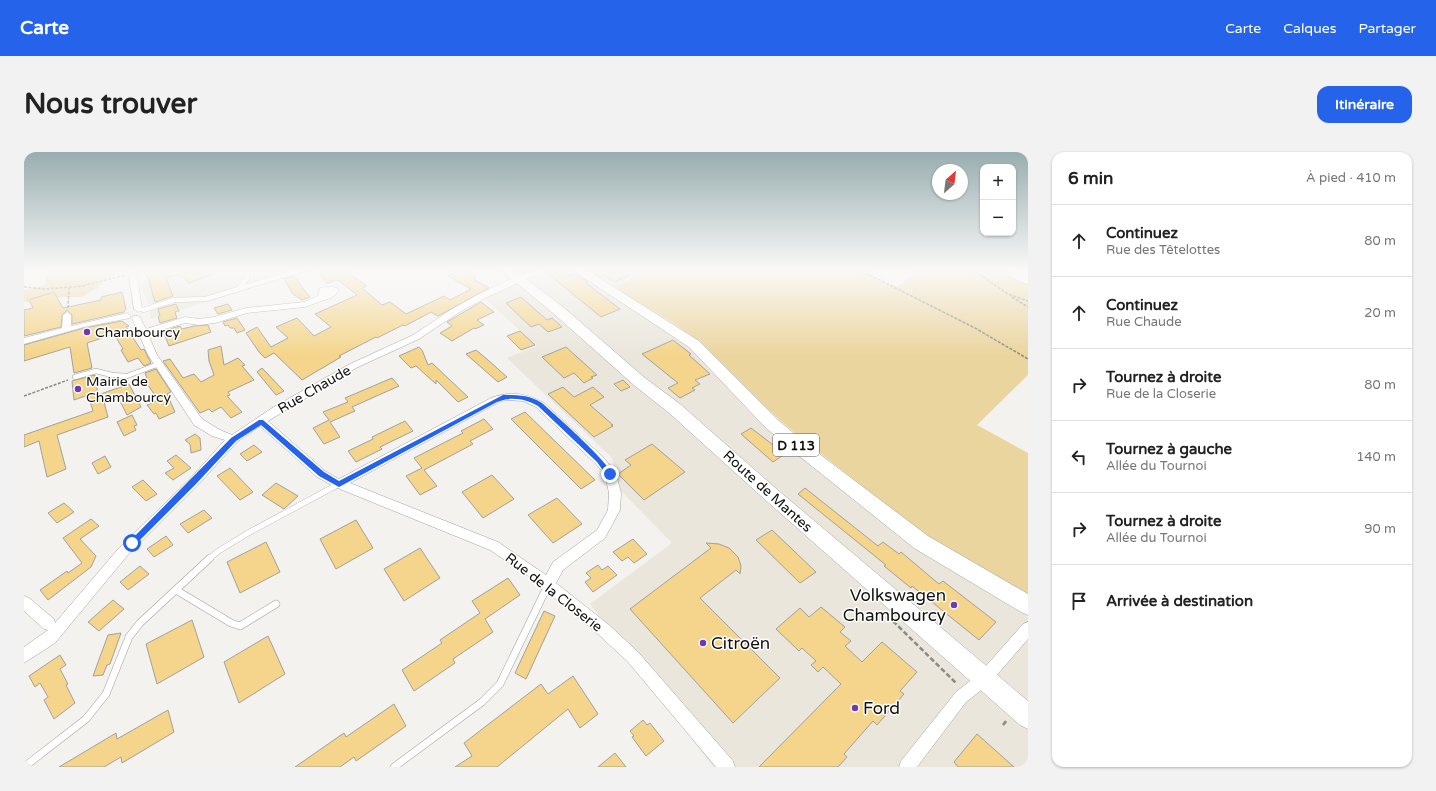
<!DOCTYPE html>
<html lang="fr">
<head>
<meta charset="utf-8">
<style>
  :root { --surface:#fff; --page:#f2f2f2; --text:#222; --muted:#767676; --line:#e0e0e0; --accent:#2563eb }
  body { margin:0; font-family:"Varela Round",sans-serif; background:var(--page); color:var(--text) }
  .controls { position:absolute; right:12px; top:12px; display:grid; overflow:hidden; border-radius:8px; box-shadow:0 1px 3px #0004 }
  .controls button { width:36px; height:36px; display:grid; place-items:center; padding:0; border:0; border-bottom:1px solid var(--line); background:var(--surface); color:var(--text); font:20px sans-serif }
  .compass { position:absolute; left:908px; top:12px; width:36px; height:36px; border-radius:50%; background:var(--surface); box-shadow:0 1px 3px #0004; rotate:28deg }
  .stop { position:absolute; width:12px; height:12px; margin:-9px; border:3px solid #2563eb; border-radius:50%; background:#fff }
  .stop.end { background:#2563eb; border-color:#fff; box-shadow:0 1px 4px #0008 }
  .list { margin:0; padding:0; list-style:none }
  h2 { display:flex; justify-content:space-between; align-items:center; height:52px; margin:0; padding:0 16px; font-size:17px }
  h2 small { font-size:13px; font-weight:400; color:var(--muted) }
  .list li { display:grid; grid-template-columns:26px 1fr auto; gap:12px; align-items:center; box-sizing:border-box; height:72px; padding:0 16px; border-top:1px solid var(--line) }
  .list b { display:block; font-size:15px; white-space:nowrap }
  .list p { margin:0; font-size:13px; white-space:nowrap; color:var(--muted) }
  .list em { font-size:13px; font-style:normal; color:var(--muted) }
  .icon { flex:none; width:22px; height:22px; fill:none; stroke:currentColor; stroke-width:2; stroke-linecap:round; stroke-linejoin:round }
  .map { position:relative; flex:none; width:1004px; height:615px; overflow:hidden; border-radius:12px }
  header { display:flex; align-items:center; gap:24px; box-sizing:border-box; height:56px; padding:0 20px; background:var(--accent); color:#fff }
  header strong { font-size:19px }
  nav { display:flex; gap:22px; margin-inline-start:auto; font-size:14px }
  .intro { display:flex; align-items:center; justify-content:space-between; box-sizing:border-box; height:96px; padding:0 24px }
  h1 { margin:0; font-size:28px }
  .button { padding:10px 18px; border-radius:12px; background:var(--accent); color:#fff; font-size:14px; font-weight:700 }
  main { display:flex; gap:24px; padding:0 24px }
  aside { flex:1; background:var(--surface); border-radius:12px; box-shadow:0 1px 3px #0004 }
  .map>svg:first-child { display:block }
  .built { fill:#eae6dc }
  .green { fill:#ebd59f }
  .building { fill:#f4d58b; stroke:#a1a09d }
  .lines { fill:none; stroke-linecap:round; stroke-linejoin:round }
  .service-far2-casing { stroke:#a2a19e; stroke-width:5.5 }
  .service-far1-casing { stroke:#a2a19e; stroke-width:6 }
  .service-casing { stroke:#a2a19e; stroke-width:8 }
  .minor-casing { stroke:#a2a19e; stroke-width:1 }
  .primary-casing { stroke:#a2a19e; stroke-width:1 }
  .motorway-casing { stroke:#a2a19e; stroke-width:1 }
  .path-far1 { stroke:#8a8987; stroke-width:1.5; stroke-dasharray:3 1.5; stroke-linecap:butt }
  .path { stroke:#8a8987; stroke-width:2.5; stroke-dasharray:5 2.5; stroke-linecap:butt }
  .service-far2 { stroke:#fff; stroke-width:4.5 }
  .service-far1 { stroke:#fff; stroke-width:5.5 }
  .service { stroke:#fff; stroke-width:7 }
  .minor { fill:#fff; fill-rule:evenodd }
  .primary { fill:#fff; fill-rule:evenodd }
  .motorway { fill:#fff; fill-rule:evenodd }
  .route { fill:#2563eb }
  .poi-dot { fill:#7438ae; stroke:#fff; stroke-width:1.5 }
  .labels { text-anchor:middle; stroke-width:3; stroke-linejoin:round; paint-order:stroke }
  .shield { fill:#fff; stroke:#585857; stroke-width:1 }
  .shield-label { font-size:13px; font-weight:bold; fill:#10100f }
  .poi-label { font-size:14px; fill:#10100f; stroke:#fff; text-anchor:start }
  .street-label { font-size:14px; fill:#10100f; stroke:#fff }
  .near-poi-label { font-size:17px; fill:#10100f; stroke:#fff; text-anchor:start }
</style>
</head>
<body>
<header>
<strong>Carte</strong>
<nav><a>Carte</a><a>Calques</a><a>Partager</a></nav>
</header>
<div class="intro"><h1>Nous trouver</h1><a class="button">Itinéraire</a></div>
<main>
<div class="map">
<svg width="1004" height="615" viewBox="0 0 1004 615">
  <rect width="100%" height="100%" fill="#f3f2ef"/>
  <path class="built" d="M157,117h132l-162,50 -1,-8 3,-2v-2l-1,-3h-4l-8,-20z
    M472,117h157l-39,19 55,32 27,19 29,27 303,229v172h-315l-123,-163 82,-61 -51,-52 -9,-33 -105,-100 30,-12 -55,-50 29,-14z"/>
  <path class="green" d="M30,117h66v2l-15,8 -7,9 -17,9h-32l-15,6 -10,-2v-11l20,-4 2,-8z
    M629,117h215l-4,3 21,12 13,2 24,-17h83l23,14v92l-51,50 51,28v142l-98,-55 -131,-104 -43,-37 -60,-60 -27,-19 -56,-32z"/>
  <path class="building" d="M132,117h68v1l-35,13 -9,-9 -14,4 7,18 -18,6 -7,-24 -4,-5z
    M319,117l24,17 -5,2 20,17 8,-3 16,12 38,-18 6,4 21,-11 -23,-13 12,-6 14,5 1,5 14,8 -51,28 -7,-4 -26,14 -2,-1 -26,13 -1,-1 -37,19 2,1 -39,23 -28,-27 -9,5 -6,-6 -13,-19 11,-6 14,20 17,-9 -12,-11 21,-9 17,18 17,-9 -16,-13 42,-19 -19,-15 -11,3 -7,-9 9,-3 1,2z
    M526,117h11l9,7 5,-2 13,8 -2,1 34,26 -19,8 -55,-45z
    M564,117h32l10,6 -15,7 -12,-7 -3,2z
    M270,124l10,14 6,7 -8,3 -9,-6 -9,-15z
    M30,140l9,16 38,-8v-3l21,-5 4,17 -2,3 -52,12v-9l-5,-5 -5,5 -1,12 -37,9v-26l9,-2 -4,-8z
    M497,145l26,23 5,-2 10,9 -14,5 -9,-8 -8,3 -25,-24z
    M457,150l13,10 -17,8 7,5 -9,4 -1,-1 -22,13 -12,-8 12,-7 -5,-4z
    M152,152l3,7 -4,1 2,6 -17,5 -2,-6 2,-1 -2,-7z
    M204,152l4,6 -14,4 -4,-6z
    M213,166l8,12 -8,3 -3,-5h-4l-2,-3 -3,1 -2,-4z
    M98,169l7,5 -3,1 15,23 3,-1 7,14 -7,3 -6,-8 -10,4 -7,-12 2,-1 -9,-15 -27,9 5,25 -18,5 -4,-26 -46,14v-16l60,-17z
    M184,173l3,7 -42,14 -6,-15 17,-5 2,3 12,-3z
    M496,179l15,14 -14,5 -14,-14z
    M649,188l18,14 -2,1 21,19 -15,6 5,4 -8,4 3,2 -15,8 -12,-10 10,-5 -36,-29z
    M197,194l3,19 14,-7 7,7 -3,1 12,14 -26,12 2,3 -3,1 15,16 -11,6 -10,-11 -9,5 -3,-3 -9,4 -37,-52 7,-2 13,19 11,-4 7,8 13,-7 -5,-14 -1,-11z
    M395,195l3,3 6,15 4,-2 36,34 -10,5 -22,-22v4l-20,-18 -5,2 -12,-12z
    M542,195l31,28 -6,2 2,1 -9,5 -10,-10 -10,5 -22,-21z
    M452,198l12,10 19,17 -9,5 -32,-28z
    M238,216l22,23 -8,4 -19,-23z
    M132,217l15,23 -4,2 8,18 -16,7 -3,-6 -2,1 -7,-9 11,-5 -14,-21 3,-1 -2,-5z
    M71,223l3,20 31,-11 12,23 -14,8 -9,-18 -14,5 4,15 -51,18 9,34 -19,8 -8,-36 -15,6v-12l69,-24 -5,-16 -14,5 -2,-19z
    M368,226l7,8 -47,21 3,4 -25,11 10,15 -16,7 -11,-16 16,-8 -6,-8 25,-10 -3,-4z
    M599,228l7,7 -9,4 -7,-7z
    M539,235l11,10 19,-10 11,10 -14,8 23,20h-2l2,1 -19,11 -46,-43z
    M501,260l70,68 -14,9 -70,-70z
    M108,263l5,10 -3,1 2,4 -12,6 -7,-14z
    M460,267l9,10 -23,12 3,3 -49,26 13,16 -17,9 -14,-19 16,-8 -8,-10 49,-25 -2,-2z
    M381,269l8,10 -33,16 2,2 -26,13 -8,-11 25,-12 -1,-2z
    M727,276l34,26 -12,8 -32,-28z
    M171,282l5,4 1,12 -10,3 -1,-9 -5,-4z
    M628,292l33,28 -41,28 -26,-26 13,-9 -6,-5z
    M230,293l8,7 -15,9 -7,-7z
    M152,303l15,13 -18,12 -8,-7 9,-5 -7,-7z
    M81,304l6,11 -13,7 -6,-11z
    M206,316l23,24 -13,8 -23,-24z
    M468,323l22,24 -31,19 -21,-26z
    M119,328l14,14 -11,7 -14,-14z
    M252,331l22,13 -14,13 -22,-14z
    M781,336l73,58 5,-4 16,12 2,-2 38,32 4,-3 53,41 -17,18 -67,-54 -1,2 -27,-22 2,-1 -88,-71z
    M533,346l25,26 -29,19 -25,-28z
    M40,351l10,9 -17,11 -9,-10z
    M180,358l8,8 -24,15 -8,-9z
    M67,367l8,7 -19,13 16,17 -5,11 -43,33 -8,-10 27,-19 1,2 14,-10 -19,-25z
    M332,368l17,28 -37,21 -16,-30z
    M748,378l44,42 -16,11 -44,-43z
    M142,384l7,9 -19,12 -7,-8z
    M609,387l14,15 -13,9 -6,-6 -6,4 -9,-9z
    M242,390l14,30 -40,21 -13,-31z
    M682,391l13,1 10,4 9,9 3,9 -1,8 -4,-4 -36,28 80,80 -47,45 -103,-114 81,-61z
    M396,396l20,30 -36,23 -20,-32z
    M574,413l4,5 6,-4 9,9 -24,17 -8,-10 6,-4 -5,-5z
    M116,414l9,8 -21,16 -8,-8z
    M484,426l12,17 -35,24 8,13 -40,27 2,4 -41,28 -12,-21 40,-27 -2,-3 40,-27 -8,-12z
    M89,448l11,9 -25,22 -11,-9z
    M797,455l24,20 -5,5 11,9 -6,5 17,16 20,-20 35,30 -17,19 4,3 -27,31 -4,-4 -29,33 3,3 -9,10h-79l82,-83 -18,-17 -5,5 -7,-7 5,-4 -14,-13 -3,3 -23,-22 24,-21 9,9z
    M520,459l11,5 -29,63 -11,-6z
    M168,468l12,37 -47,27 -11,-40z
    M97,481l-11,31 -3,1 -4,10 -10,1 15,-41z
    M244,484l17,38 -46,29 -15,-41z
    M36,503l6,10 -6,4 8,15 -2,1 9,18 -21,16 -10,-19 4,-3 -8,-14 -5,4 -6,-11z
    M549,524l25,38 -18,14 -12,-19 -71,58h-42l17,-11 -8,-13 77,-59 7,10z
    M370,552l12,22 -50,35 -2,-4 -14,10h-45l49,-34 2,4z
    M144,558l6,22 -52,31 -1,-6 -17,10h-45l57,-34 1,6z
    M619,568l4,5 3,-2 14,18 -18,15 -14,-19 2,-1 -4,-5z
    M953,582l37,33h-56l-4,-5z
    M591,601l11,14h-28z"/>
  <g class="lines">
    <defs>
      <path id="service-far2" d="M216,135l7,-9v-9
        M119,158l31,-10 32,-1 98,-30
        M51,225l21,-6 16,4 15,1 32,-12"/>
      <path id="service-far1" d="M185,407l8,-7 31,-19 91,-49"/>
      <path id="service" d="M152,438l55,33 9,3 36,-22
        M0,615l62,-48 20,-25 23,-57 11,-14 70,-65
        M370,615l88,-65 18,-18 48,-99"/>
      <path id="minor" d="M104,117h8l6,40 -1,2 -3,1 -4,-3z
        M514,117h11l-64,29 -27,15 -39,26 -63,29 -88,53 57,50 14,8 152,-81c19,-7 35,-5 53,5l60,55 12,16 5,19 -1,17 -15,28 -42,32 -7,13 53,42 29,27 95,109 2,6h-19l-88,-105 -29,-27 -72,-60 -37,-25 -155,-63 -18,-10 -57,-51 -23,16 -39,43 -71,71 -72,87 -31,20v-16l24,-17 -4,-1 -20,-18v-15l5,2 25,21 1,4 64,-75 71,-69 35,-39 -13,-4 -18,-11 -46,-70 -16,-37 1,-2h6l7,13 39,-12 14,2 15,-2 32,-9 58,-6 14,-6 2,-8c6,-1 14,-3 19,2l-6,7 -28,10 -58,6 -32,10 -16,2 -14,-2 -37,11 9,21 45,64 18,11 12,5 40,-27 78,-44 63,-29 39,-26 27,-15 36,-17zM482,248l17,1 13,6 60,57 9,11 4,18 -1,17 -11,20 -44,32 -7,13 -48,-33 -148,-59 149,-81z
        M43,160l4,3v11l56,-13 4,3 -1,2 -46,9 -60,17v-6l38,-10 1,-13z
        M1004,470v17l-39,45 -23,18 -49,65h-18l2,-6 55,-69 23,-18 44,-50z"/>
      <path id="primary" d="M476,117h13l50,38 82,71 35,26 93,82 255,215v28l-8,-4 -259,-229 -93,-84 -33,-26 -82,-73z
        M547,117h14l114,72 79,79 32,27 118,89 100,58v21l-7,-3 -107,-64 -116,-93 -32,-27 -77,-81z"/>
      <path id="motorway" d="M979,117h17l8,5v10c-8,-2 -20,-8 -25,-15z"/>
    </defs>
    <use href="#service-far2" class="service-far2-casing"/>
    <use href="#service-far1" class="service-far1-casing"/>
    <use href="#service" class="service-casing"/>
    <use href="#minor" class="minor-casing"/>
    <use href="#primary" class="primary-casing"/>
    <use href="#motorway" class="motorway-casing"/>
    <path class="path-far1" d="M834,117l117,59 53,31
      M948,117l36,25 20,7
      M0,135l21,2 38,-3 42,-11
      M988,145l16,10
      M44,156l1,-20
      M0,244l44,-16"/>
    <path class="path" d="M869,469l63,62
      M979,573l4,-5"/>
    <use href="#service-far2" class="service-far2"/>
    <use href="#service-far1" class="service-far1"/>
    <use href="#service" class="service"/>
    <use href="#minor" class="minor"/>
    <use href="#primary" class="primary"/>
    <use href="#motorway" class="motorway"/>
  </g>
  <linearGradient id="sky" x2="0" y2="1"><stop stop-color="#98adaf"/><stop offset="0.58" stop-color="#faf9f8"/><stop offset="1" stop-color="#faf9f8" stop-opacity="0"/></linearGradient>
  <rect width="1004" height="203" fill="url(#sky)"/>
  <path class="route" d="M479,243c15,0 26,0 39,8 11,10 72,63 70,73h-5l-10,-14 -59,-56c-12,-7 -27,-10 -41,-4l-158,85 -20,-11 -58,-51 -25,16 -40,43 -61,61 -3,1 -4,-3 103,-105 28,-18h4l61,52 15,9z"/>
  <g class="poi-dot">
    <circle cx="63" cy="180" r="4"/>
    <circle cx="54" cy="237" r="4"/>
    <circle cx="930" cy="453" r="4"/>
    <circle cx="679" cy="491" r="4"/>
    <circle cx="831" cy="556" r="4"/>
  </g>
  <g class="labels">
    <rect class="shield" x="749" y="282" width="46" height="22" rx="3"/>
    <g class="shield-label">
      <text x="772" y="298">D 113</text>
    </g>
    <g class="poi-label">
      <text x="71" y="185">Chambourcy</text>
      <text x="62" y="234">Mairie de<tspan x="62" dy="16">Chambourcy</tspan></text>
    </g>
    <g class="street-label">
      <text transform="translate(290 237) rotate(-30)" y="5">Rue Chaude</text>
      <text transform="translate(744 339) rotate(42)" y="5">Route de Mantes</text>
      <text transform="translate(530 440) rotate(38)" y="5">Rue de la Closerie</text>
    </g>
    <g class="near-poi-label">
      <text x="922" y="449" text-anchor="end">Volkswagen<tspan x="922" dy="20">Chambourcy</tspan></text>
      <text x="687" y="497">Citroën</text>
      <text x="839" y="562">Ford</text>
    </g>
  </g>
</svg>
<div class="controls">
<button>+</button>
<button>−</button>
</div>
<svg class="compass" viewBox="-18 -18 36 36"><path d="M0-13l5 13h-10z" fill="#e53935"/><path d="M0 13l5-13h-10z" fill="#767676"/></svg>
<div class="stop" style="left:108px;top:391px"></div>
<div class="stop end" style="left:586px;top:322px"></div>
</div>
<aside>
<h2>6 min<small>À pied · 410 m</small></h2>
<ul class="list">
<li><svg class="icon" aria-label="ahead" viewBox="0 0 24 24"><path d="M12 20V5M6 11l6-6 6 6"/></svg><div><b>Continuez</b><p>Rue des Têtelottes</p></div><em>80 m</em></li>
<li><svg class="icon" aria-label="ahead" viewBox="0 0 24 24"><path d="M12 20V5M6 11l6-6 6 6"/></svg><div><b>Continuez</b><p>Rue Chaude</p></div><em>20 m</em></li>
<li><svg class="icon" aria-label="right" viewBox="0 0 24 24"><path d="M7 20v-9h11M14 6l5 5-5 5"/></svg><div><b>Tournez à droite</b><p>Rue de la Closerie</p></div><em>80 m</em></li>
<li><svg class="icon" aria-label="left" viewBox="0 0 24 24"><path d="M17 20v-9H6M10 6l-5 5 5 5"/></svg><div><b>Tournez à gauche</b><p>Allée du Tournoi</p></div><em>140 m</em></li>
<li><svg class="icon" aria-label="right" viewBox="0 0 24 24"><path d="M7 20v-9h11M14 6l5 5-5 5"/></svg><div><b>Tournez à droite</b><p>Allée du Tournoi</p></div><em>90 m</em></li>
<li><svg class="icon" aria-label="arrive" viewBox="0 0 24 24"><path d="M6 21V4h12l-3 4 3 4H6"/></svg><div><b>Arrivée à destination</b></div></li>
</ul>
</aside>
</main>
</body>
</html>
